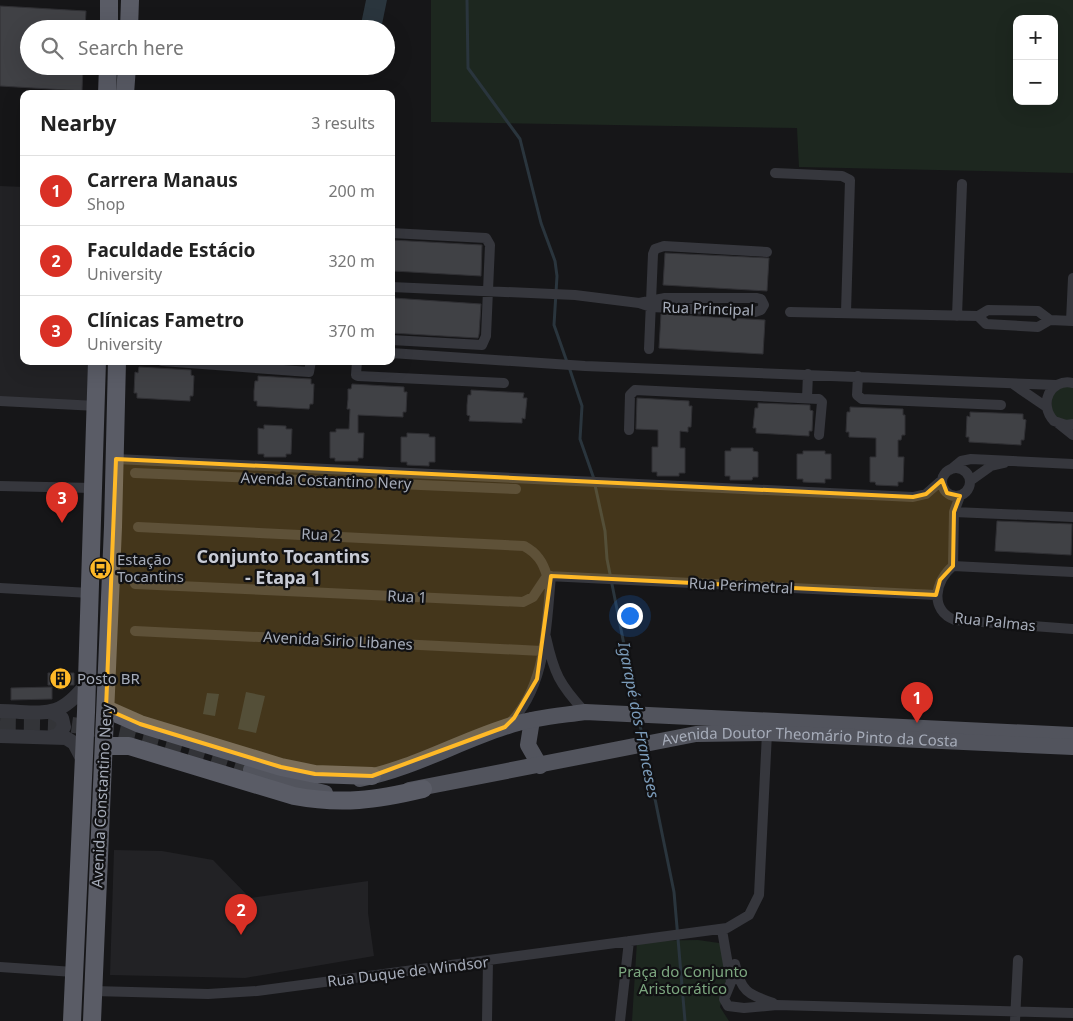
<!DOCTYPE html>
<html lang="en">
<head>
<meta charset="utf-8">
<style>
  :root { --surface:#fff; --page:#f6f6f6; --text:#222; --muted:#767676; --line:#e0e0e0; --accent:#d93025 }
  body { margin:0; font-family:"Noto Sans",sans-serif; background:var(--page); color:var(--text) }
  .controls { position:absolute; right:15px; top:15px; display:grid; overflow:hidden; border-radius:10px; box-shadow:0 5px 20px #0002 }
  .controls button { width:45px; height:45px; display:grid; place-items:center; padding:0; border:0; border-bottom:1px solid var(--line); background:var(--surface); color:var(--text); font:25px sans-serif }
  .you { position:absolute; left:629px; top:615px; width:18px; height:18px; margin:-12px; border:4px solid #fff; border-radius:50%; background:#1a73e8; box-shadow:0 0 0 8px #1a73e833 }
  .badge { display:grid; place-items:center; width:32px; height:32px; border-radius:50%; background:var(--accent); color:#fff; font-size:16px; font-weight:700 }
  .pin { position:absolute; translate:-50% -41px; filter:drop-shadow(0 1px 2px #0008) }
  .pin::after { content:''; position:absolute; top:26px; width:18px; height:15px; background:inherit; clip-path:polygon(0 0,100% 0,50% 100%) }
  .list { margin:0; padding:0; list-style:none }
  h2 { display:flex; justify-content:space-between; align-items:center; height:65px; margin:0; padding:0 20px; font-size:21px }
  h2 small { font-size:16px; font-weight:400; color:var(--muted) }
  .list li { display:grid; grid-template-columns:32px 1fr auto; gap:15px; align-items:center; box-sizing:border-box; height:70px; padding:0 20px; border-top:1px solid var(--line) }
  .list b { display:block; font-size:19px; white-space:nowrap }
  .list p { margin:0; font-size:16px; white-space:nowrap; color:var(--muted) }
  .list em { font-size:16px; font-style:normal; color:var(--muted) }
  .icon { flex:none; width:28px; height:28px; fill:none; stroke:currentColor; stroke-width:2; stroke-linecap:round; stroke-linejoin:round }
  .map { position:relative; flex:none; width:1073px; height:1021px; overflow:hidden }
  .search { position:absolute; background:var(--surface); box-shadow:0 5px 20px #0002; left:20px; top:20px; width:375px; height:55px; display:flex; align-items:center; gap:12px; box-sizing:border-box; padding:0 18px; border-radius:28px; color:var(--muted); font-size:19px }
  .panel { position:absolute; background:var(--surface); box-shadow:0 5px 20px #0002; left:20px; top:90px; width:375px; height:275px; border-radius:10px }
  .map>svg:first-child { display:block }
  .built { fill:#222225 }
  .green { fill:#1d271f; fill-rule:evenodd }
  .water { fill:#2a353d }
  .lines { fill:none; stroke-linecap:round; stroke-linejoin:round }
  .stream { stroke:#2a353d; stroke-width:3 }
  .building { fill:#404145; stroke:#303034 }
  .primary-tunnel { stroke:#333438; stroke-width:16; stroke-dasharray:16 8; stroke-linecap:butt }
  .minor { stroke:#36373d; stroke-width:10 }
  .tertiary { stroke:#36373d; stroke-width:14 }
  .primary { stroke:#52545d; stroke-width:16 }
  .trunk { stroke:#5a5c66; stroke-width:18 }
  .marked { fill:#ffb927; fill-opacity:0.2; stroke:#ffb927; stroke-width:4; stroke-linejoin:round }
  .labels { text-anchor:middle; stroke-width:4.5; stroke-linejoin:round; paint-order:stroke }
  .street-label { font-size:15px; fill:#a6acb9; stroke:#111113 }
  .poi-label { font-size:15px; fill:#a6acb9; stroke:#111113; text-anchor:start }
  .park-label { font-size:15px; fill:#7ca67f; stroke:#111113 }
  .water-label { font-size:16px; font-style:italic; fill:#7a9ab8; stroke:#111113 }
  .quarter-label { font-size:18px; font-weight:bold; fill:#c8cbd5; stroke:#111113 }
</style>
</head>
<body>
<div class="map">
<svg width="1073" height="1021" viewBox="0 0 1073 1021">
  <rect width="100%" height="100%" fill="#161618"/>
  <path class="built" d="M0,186l24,1v174h65l-1,40 -88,-3z
    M114,850l48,1 51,9 37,38 118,-17v32l6,43 -129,22 -135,-3z"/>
  <path class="green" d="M431,0h642v173l-274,-6 -2,-39 -366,-6zM1017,19h37v82h-37z
    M1063,387h10v35l-10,1 -12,-10 1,-20z
    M698,940l21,3 6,4 9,35 -12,17 -2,8 9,14h-97l5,-80z"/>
  <path class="water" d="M366,0h21l-6,29 -20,-5z
    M246,692l19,4 -9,37 -18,-4z
    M207,693l12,1 -4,22 -12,-2z"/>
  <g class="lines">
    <path class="stream" d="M467,0l1,68 52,71 21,84 14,38 2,15 -3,49 13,37
      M569,367l13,39 -2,33 14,40
      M595,485l10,46 2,28 30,151
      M639,721l4,18
      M645,750l29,142 11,129"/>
  </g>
  <path class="building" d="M0,6l86,5 -1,18h-56v37h54l-1,25 -82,-5z
    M391,240l91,5 -1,31 -88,-5 -2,-3z
    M665,253l104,5 -2,33 -104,-6z
    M393,298l88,6 -2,30 -1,4 -87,-5z
    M661,314l104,6 -2,34 -104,-6z
    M139,367l52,3v5l3,1 -1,20h-3v5l-53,-3v-5h-3l1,-21 3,1z
    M258,376l53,3v5h3l-1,20h-3l-1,5 -52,-3v-5h-3v-10l1,-10h3z
    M352,384l52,3v5h3l-1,20h-3v5l-45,-2v18h6l-1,25h-5v3h-23v-3h-5v-26h6v-3h13l1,-20h-3l1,-10v-10h3z
    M471,390l53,3 -1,5h4l-2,21 -3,-1v5l-53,-2 1,-5 -3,-1v-10l1,-10h3z
    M637,398l52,3v5h3l-1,21h-3v5l-8,-1v17h5v25h-6v3h-22v-4h-5v-25h6v-17l-22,-1z
    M758,403l52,2v5l3,1 -1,20h-3v5l-53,-3v-5h-3l2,-20h3z
    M850,407l53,2v6h2v20h-3l-1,5h-3v17h6l-1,25h-5v4l-22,-1 -1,-3h-5v-25h6v-19l-27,-1v-5h-3l1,-20h3z
    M970,412l53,2v5l3,1 -2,20h-3v5l-52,-3v-5h-3l1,-21 3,1z
    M264,425l22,1v3h6l-1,25h-5v3h-22v-3h-6v-26l6,1z
    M407,433l22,1v3h6v25h-6v4l-22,-1v-3h-6v-25h6z
    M731,448h22v3l5,1v25h-5l-1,3h-22v-4h-5v-25h6z
    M803,451h22v3h6v25h-6v4l-22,-1v-3h-6v-25h6z
    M997,521l75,3 -1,31 -76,-4z
    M48,673h26v12h-26z
    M52,687v12l-41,1v-12z"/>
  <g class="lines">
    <path class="primary-tunnel" d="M0,722c21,1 44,0 65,2 64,8 125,27 186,46"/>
    <path class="minor" d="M775,173l67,3 8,4 -4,132
      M391,233l95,5 4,7 -4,91 -4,9 -91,-5
      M391,287l184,8 64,8 12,4 104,5 6,-2 3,-5 -3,-6 -4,-1h-92l-26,5
      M790,312l188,4
      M957,316l5,-132
      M1050,320l-12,7 -52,-3 -8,-8 10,-6 50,1 12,9 23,1
      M1071,321l2,-43
      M649,349l4,-95 2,-5 9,-3 103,6
      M391,353l194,13 471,19
      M162,361l147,11 2,-11
      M357,361l-1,14 2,1 146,7
      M858,376l-1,19 5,4 139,6
      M1073,383c-23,-5 -35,21 -19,38l12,4 7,-1
      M1013,384l32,22
      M807,398l1,-24
      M0,401l97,5
      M1058,423l15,12
      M629,430l1,-35 5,-5 184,9 3,3 -3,33
      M116,459l797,38 13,-3 16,-14
      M942 482a14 14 0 1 1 28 0a14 14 0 1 1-28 0Z
      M950,470l11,-9 10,-2 102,5
      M135,473l381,16
      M970,481l21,-15 13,-3
      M0,486l93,2
      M960,496l-6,16 -1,54c-18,15 -24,44 2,54l118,9
      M954,512l119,5
      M138,527l386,19c13,7 19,16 23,30
      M953,566l120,6
      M547,576l389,19
      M135,584l388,18 10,-5 14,-21
      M0,588l90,5
      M135,631l407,20
      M546,637c8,36 13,47 39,75
      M508,725c39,-38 38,-98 43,-149
      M722,930l9,52 -7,17 4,7 16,2 33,-3 296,8
      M735,964c6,28 13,30 38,39
      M0,967l74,5
      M93,991l115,3 49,-3 470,-63 22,-13 10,-20 8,-162
      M487,1021l1,-60
      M620,1021l9,-80
      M1015,1021l3,-61"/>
    <path class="tertiary" d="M0,711c44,1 58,10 87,-28
      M0,736l66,2 8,5 10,19
      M51,737l7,-2 6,-8 -2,-9 -9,-5"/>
    <g class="primary">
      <path d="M532,720l-4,25 12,21"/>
      <path d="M251,770l40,7"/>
      <path d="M360,779c51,-10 96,-36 145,-52 26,-9 53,-11 80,-15l488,23"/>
      <path d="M276,781l49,12"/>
      <path id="s1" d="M409,790l287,-56 71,-1 306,14"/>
    </g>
    <path class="trunk" d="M109,29v-29
      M129,29l1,-29
      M107,94l1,-28
      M125,94l2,-28
      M106,709l34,15 141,43 34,7 57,2
      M104,750l6,-4h19l165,50c48,9 82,4 129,-7
      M72,1021l14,-309 11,-351
      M92,1021l21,-494 4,-166"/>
  </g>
  <path class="marked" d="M116,459l797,38 13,-3 16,-14 5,13 13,3 -6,16 -1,54 -13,14 -4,15 -385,-19 -14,103 -23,39 -9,9 -133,49 -57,-2 -34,-7 -141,-43 -34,-15z"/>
  <defs>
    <symbol id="bus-disc" viewBox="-11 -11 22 22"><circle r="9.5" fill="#ffb927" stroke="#111113"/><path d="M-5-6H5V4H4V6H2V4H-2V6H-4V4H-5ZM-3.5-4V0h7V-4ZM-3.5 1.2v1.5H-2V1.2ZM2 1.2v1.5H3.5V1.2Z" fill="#111"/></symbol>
    <symbol id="building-disc" viewBox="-11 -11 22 22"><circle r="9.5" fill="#ffb927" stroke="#111113"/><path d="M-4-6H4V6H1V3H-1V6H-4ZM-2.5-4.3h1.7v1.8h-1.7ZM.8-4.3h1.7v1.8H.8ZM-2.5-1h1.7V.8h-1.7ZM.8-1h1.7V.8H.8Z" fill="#111"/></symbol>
  </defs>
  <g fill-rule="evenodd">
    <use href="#bus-disc" x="88" y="556" width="25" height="25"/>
    <use href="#building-disc" x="48" y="666" width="25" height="25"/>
  </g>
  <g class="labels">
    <g class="street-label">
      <text transform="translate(708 309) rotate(2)" y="5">Rua Principal</text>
      <text transform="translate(326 481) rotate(2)" y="5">Avenda Costantino Nery</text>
      <text transform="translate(321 535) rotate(3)" y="5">Rua 2</text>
      <text transform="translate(741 586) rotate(3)" y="5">Rua Perimetral</text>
      <text transform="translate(407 597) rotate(3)" y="5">Rua 1</text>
      <text transform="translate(995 622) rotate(6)" y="5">Rua Palmas</text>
      <text transform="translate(338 641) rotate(3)" y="5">Avenida Sirio Libanes</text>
      <text dy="5" stroke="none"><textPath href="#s1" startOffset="406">Avenida Doutor Theomário Pinto da Costa</textPath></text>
      <text transform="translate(102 796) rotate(-87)" y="5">Avenida Constantino Nery</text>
      <text transform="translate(408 972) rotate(-7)" y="5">Rua Duque de Windsor</text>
    </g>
    <g class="poi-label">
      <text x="117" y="565">Estação<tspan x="117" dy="17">Tocantins</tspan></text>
      <text x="77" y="684">Posto BR</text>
    </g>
    <g class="park-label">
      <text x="683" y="977">Praça do Conjunto<tspan x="683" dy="17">Aristocrático</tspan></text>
    </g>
    <g class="water-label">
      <text transform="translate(639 720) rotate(79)" y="6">Igarapé dos Franceses</text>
    </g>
    <g class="quarter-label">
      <text x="283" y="563">Conjunto Tocantins<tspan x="283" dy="21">- Etapa 1</tspan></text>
    </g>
  </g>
</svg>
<div class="controls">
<button>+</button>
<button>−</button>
</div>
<div class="you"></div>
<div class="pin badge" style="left:917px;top:723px">1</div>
<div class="pin badge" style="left:241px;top:935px">2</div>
<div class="pin badge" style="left:62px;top:523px">3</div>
<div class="search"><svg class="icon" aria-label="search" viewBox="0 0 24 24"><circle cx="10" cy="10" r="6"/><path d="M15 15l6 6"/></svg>Search here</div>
<section class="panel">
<h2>Nearby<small>3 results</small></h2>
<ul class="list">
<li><span class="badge">1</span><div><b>Carrera Manaus</b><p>Shop</p></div><em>200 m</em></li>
<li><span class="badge">2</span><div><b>Faculdade Estácio</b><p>University</p></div><em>320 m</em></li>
<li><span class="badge">3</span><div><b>Clínicas Fametro</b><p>University</p></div><em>370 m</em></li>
</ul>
</section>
</div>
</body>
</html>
